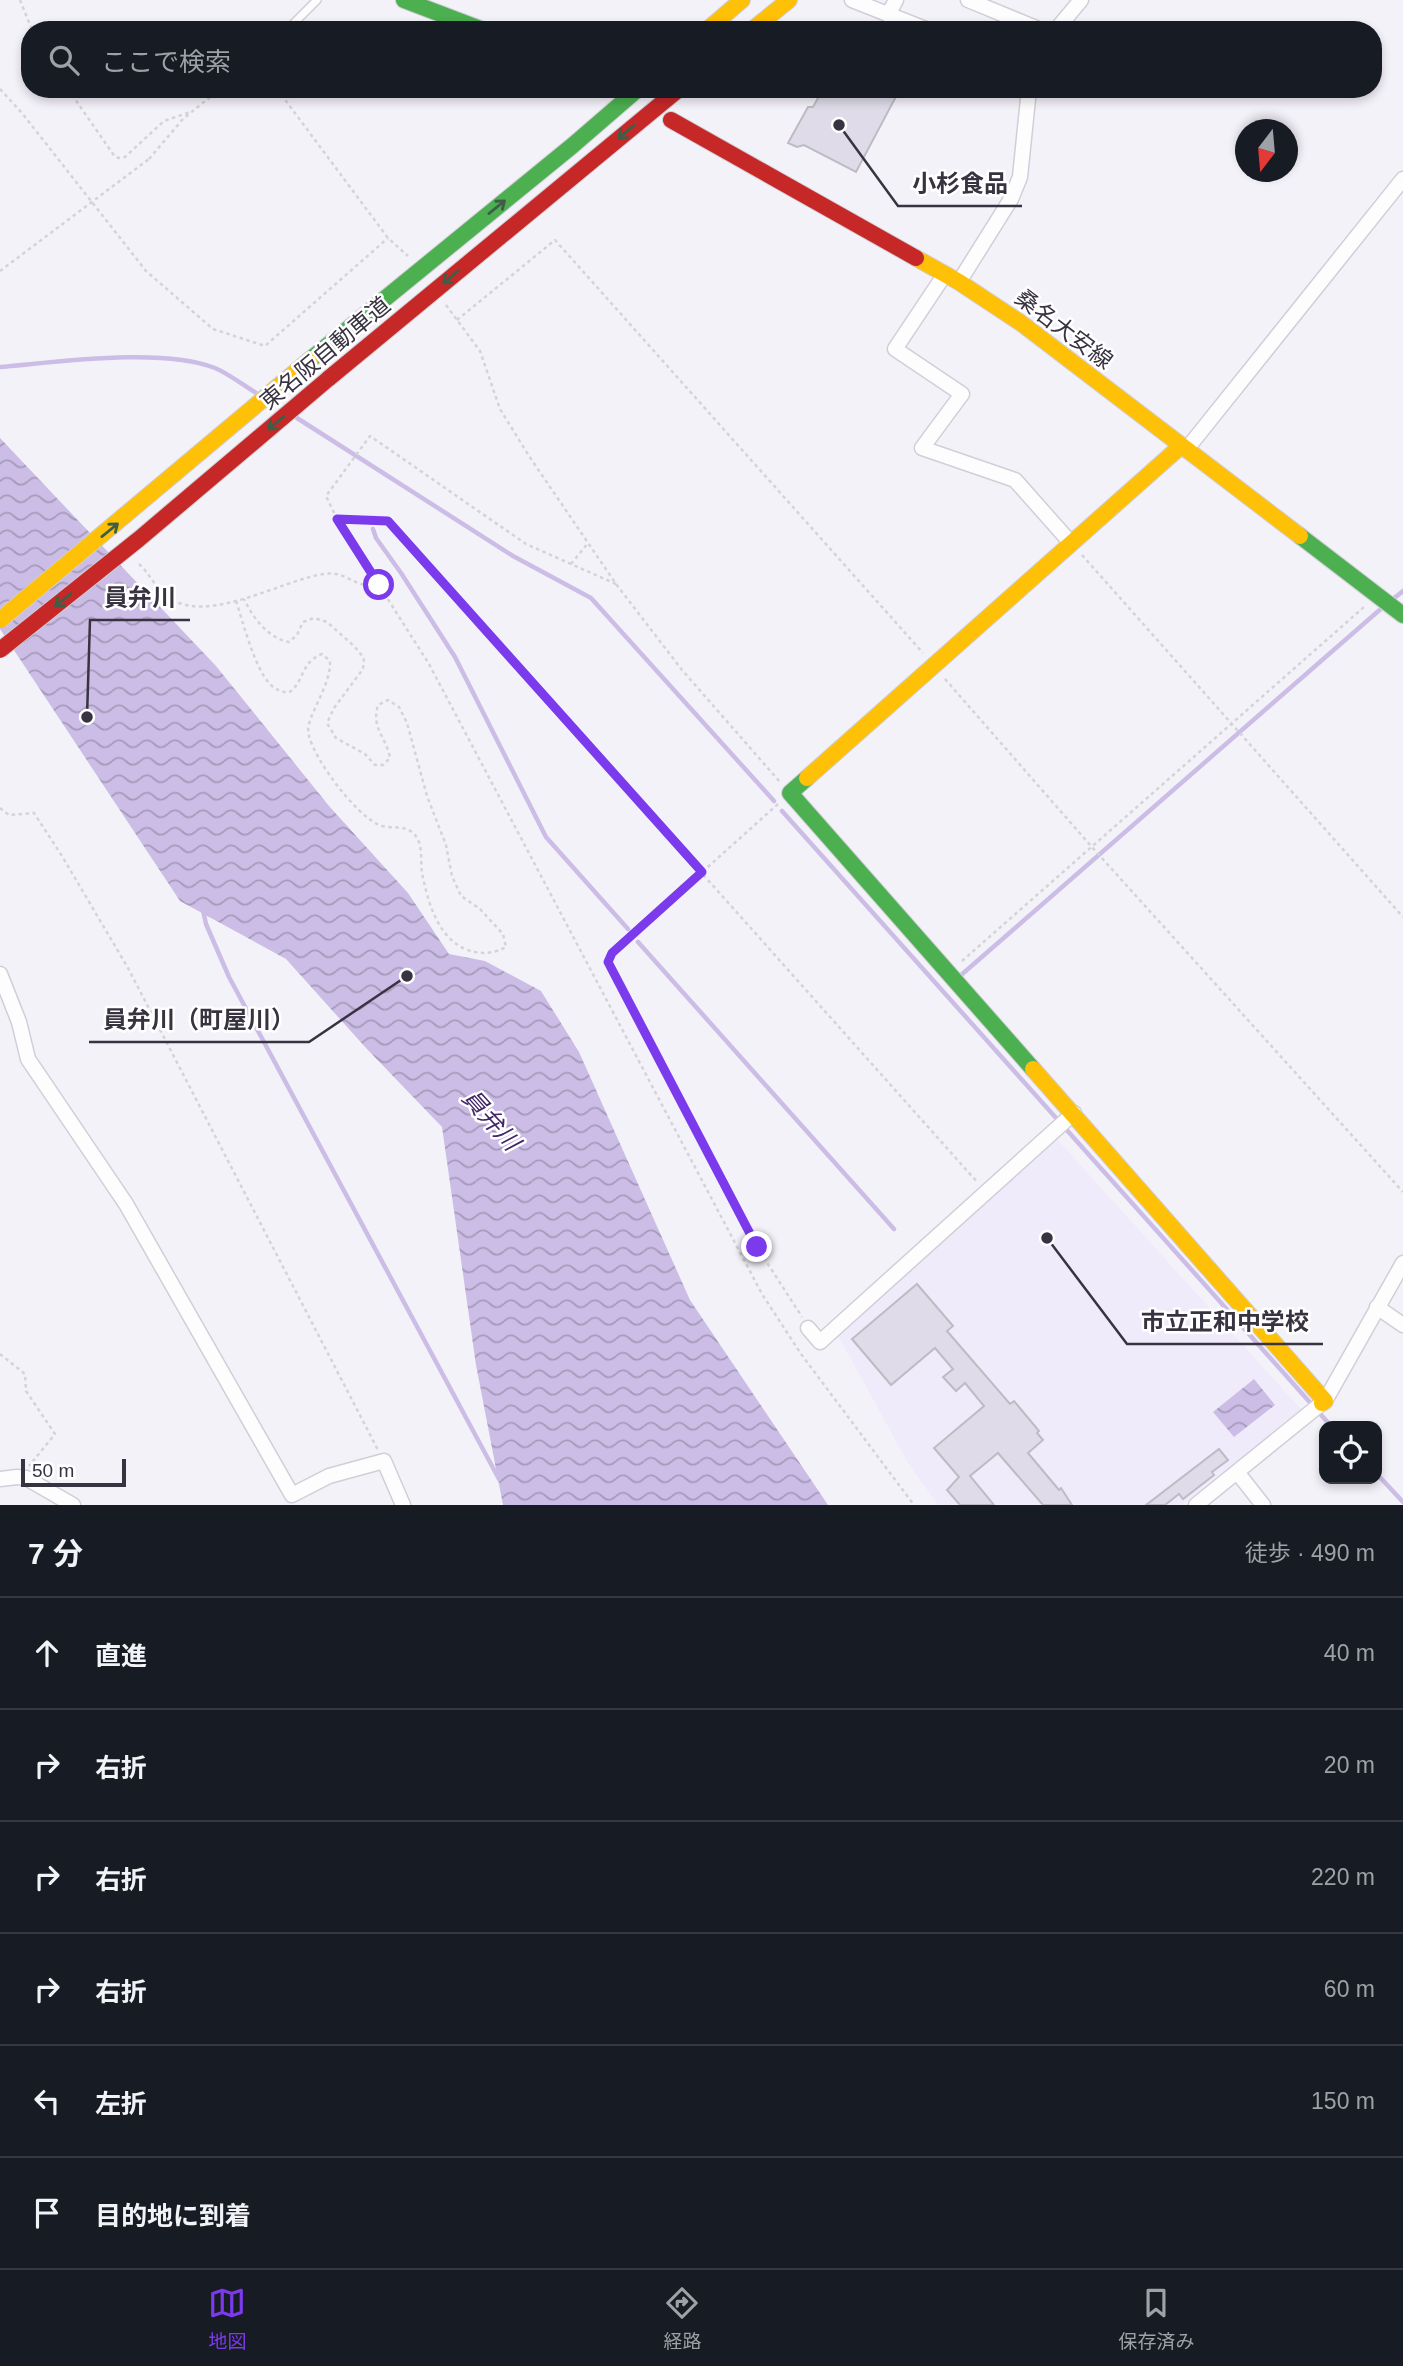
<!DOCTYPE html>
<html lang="ja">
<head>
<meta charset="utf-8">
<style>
  :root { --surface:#171b24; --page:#20242c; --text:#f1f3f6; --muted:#9ea1a6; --line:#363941; --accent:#7c3aed }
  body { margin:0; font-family:Arial,"Noto Sans JP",sans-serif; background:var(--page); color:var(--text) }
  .controls { position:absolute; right:21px; bottom:21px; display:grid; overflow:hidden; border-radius:14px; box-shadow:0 4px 10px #0003 }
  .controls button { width:63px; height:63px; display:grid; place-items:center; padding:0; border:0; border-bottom:2px solid var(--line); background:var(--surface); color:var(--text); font:35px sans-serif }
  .compass { position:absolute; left:1235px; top:119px; width:63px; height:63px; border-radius:50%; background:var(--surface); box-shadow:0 4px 10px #0003; rotate:196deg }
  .scale { position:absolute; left:21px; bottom:18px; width:105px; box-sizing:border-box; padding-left:7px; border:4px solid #383340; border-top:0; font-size:19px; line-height:24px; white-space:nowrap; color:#383340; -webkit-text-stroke:5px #fff; paint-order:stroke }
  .stop { position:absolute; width:21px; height:21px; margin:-16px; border:5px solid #7c3aed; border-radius:50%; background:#fff }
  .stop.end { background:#7c3aed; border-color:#fff; box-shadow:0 2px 7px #0008 }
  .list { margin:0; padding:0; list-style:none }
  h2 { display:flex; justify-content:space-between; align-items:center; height:91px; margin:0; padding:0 28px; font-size:30px }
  h2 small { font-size:23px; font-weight:400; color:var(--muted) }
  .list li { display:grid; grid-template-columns:46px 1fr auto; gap:21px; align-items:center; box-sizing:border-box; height:112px; padding:0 28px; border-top:2px solid var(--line) }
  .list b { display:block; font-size:26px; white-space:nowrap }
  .list em { font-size:23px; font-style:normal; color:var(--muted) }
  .icon { flex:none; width:38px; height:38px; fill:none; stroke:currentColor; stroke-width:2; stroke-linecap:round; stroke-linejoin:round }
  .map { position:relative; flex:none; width:1403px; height:1505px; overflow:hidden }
  .search { position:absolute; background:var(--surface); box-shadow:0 4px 10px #0003; left:21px; right:21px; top:21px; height:77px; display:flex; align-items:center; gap:18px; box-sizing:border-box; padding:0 24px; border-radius:28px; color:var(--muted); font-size:26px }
  .sheet { height:763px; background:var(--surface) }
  nav { display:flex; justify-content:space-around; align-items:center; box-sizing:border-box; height:98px; border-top:2px solid var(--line); background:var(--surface); font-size:19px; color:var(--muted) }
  nav a { display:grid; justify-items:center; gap:4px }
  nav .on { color:var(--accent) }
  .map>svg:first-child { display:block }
  .built { fill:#f0ebfb }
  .water { fill:url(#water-waves) }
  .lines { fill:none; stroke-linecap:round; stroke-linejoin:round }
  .stream { stroke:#cbbde5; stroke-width:4.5 }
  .building { fill:#dfdbe9; stroke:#bebbc4; stroke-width:2 }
  .lane-casing { stroke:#d1ced7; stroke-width:10 }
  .street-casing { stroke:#d1ced7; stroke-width:17 }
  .fast-casing { stroke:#d1ced7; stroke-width:18 }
  .slow-casing { stroke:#d1ced7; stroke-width:18 }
  .jam-casing { stroke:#d1ced7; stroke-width:18 }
  .path { stroke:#d4d3d5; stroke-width:2.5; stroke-dasharray:3.5 3.5; stroke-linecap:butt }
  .lane { stroke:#fdfdfe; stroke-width:7 }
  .street { stroke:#fdfdfe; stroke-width:14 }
  .fast { stroke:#4caf50; stroke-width:16 }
  .slow { stroke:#ffc107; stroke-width:16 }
  .jam { stroke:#c62828; stroke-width:16 }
  .slow-bridge-casing { stroke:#cfcdd3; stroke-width:18; stroke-linecap:butt }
  .jam-bridge-casing { stroke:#cfcdd3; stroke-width:18; stroke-linecap:butt }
  .path-bridge { stroke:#d4d3d5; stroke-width:2.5; stroke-dasharray:3.5 3.5; stroke-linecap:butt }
  .slow-bridge { stroke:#ffc107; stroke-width:16 }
  .jam-bridge { stroke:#c62828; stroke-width:16 }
  .oneway { stroke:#3f5e46 }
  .route { stroke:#7c3aed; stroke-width:9 }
  .labels { text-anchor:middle; stroke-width:5; stroke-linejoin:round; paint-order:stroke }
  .street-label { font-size:23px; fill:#383340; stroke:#fff }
  .water-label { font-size:24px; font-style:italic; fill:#412566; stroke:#fff }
  .leader { fill:none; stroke:#383340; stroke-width:2.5 }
  .callout-dot { fill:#383340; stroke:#fff; stroke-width:2.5 }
  .callout-label { font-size:24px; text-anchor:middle; font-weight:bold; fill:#383340; stroke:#fff; stroke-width:5; stroke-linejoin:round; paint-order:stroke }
</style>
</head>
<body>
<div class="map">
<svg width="1403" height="1505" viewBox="0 0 1403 1505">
  <defs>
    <pattern id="water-waves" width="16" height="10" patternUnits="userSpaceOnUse" patternTransform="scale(1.75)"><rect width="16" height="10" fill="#cbbde5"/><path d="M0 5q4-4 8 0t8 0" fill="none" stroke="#a69abb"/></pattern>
  </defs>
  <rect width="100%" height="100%" fill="#f4f2f9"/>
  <path class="built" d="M1057,1139l244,270 -119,96h-244l-30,-42 -70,-127z"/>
  <path class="water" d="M0,438l216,228 113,140 79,87 41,61 36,7 56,30 38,61 111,248 138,205h-325l-27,-140 -34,-238 -76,-79 -80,-89 -106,-58 -180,-272z
    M1254,1379l21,26 -41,32 -21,-25z"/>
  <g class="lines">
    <path class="stream" d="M0,367c57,-5 163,-20 215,1 14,6 28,17 41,25
      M297,418l216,138 78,42 183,203
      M373,529l3,9 25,35 54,84 91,180 82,92
      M1393,599l10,-8
      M782,811l549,615
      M203,910l3,14 23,53 270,502
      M638,942l256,287
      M960,976l423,-369
      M1377,1474l26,28"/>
  </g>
  <path class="building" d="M823,89h77l-44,83 -52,-27 -7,2 -9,-4 20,-36h5z
    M917,1284l36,42 -6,5 63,73 4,-3 25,30 -2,2 6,7 -15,13 31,37 2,-2 11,17h-29l-45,-52 -28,23 24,29h-34l-13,-15 12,-13 -25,-29 50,-42 -19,-23 -9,8 -13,-14 10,-8 -18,-21 -44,37 -39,-46z
    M1219,1449l9,11 -16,12 2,3 -31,24 -4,-5 -14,11h-19z"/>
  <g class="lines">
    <defs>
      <path id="lane" d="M287,30l30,-30"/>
      <path id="street" d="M852,0l76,30
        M968,0l73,30
        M888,15l8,-15
        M1056,30l25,-30
        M945,274l-50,75 67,45 -40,54 93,32 55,62
        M959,282l52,-83 9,-22 9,-88
        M1186,450l217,-271
        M0,974l19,48 9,37 98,145 166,291 37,-19 55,-15 19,44
        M1377,1307l26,18
        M808,1328l12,14 254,-229
        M1325,1401l78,-138
        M1237,1472l26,33
        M0,1479l17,-2 9,1 47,27
        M1196,1505l126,-102"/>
      <path id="fast" d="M404,0l79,30
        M311,359l261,-213 66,-57
        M1300,536l103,79
        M807,778l-17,15 243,276"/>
      <path id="slow" d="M707,30l35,-30
        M752,30l37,-30
        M916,258l43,24 62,41 279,213
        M807,778l374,-332
        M1033,1069l292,332 -3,2"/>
      <path id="jam" d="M671,120l245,138
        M328,379l351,-290"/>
    </defs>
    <use href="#lane" class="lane-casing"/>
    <use href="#street" class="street-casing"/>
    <use href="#fast" class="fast-casing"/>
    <use href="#slow" class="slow-casing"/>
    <use href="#jam" class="jam-casing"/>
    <path class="path" d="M20,0l12,30
      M0,89l22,24 124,158 67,58 52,17 123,-108
      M68,89l45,65 5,4 7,-1 39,-36 29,-10
      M277,89l111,149 20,18
      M149,159l34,-40 37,-30
      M446,305l34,46 20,58 29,47 87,128 66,86 98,112
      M457,320l98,-80 368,413
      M337,519l51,2 590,662
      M1082,555l321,362
      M139,564c11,10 17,25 29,33 39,29 113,-17 156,-23 23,-4 32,16 55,11
      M571,564l17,-21
      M616,584l-90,-40 -156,-108 -44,60 11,23 92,145 333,630 39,60 113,151
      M236,601c7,21 18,65 33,82 5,6 11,8 19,10 17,-10 11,-30 34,-39l8,7c1,28 -27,58 -21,75 7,26 45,76 68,88 12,6 26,0 36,9 11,10 7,27 9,40 6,29 15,63 43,76 14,6 28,5 41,-2l-3,-13 -23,-25 -19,-13 -9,-20 -6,-31 -19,-49 -20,-73 -8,-16 -11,-7 -10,5c-7,24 8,31 12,53l-7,7h-8l-10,-11 -29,-16 -9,-15 7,-15 29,-39 1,-11 -10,-12 -27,-24 -13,-4 -11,4 -6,13 -8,7c-21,-4 -36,-24 -45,-43
      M945,679l146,167 312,346
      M778,804l-166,149 -4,9 149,285 45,70
      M0,808l9,7 25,-2 28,43 66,112 250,482
      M962,961l402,-354
      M0,1354l25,20 1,17 29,43 -26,32"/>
    <use href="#lane" class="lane"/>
    <use href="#street" class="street"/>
    <use href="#fast" class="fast"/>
    <use href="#slow" class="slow"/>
    <use href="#jam" class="jam"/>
    <defs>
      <path id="slow-bridge" d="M0,620l311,-261"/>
      <path id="jam-bridge" d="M0,650l139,-111 189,-160"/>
    </defs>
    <use href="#slow-bridge" class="slow-bridge-casing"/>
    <use href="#jam-bridge" class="jam-bridge-casing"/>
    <path class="path-bridge" d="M0,271l149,-112"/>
    <use href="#slow-bridge" class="slow-bridge"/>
    <use href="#jam-bridge" class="jam-bridge"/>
  </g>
  <defs><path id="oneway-shaft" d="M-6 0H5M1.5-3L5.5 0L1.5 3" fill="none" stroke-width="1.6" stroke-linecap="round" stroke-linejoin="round" transform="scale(1.75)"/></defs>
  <g class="oneway">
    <use href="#oneway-shaft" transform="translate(626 132) rotate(141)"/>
    <use href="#oneway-shaft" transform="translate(497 207) rotate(-39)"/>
    <use href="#oneway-shaft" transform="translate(451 277) rotate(140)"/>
    <use href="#oneway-shaft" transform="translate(276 423) rotate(140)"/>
    <use href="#oneway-shaft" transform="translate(110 530) rotate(-39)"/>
    <use href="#oneway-shaft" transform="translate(63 600) rotate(141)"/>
  </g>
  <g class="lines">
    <path class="route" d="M379,585l-42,-66 51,2 314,351 -90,81 -4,9 149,285"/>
  </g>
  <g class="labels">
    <g class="street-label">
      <text transform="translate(1064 329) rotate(37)" y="8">桑名大安線</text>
      <text transform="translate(325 353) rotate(-40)" y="8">東名阪自動車道</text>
    </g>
    <g class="water-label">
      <text transform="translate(491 1120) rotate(48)" y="8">員弁川</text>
    </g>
  </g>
  <path class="leader" d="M839 125L898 206H1022M87 717L90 620H190M407 976L309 1042H89M1047 1238L1127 1344H1323"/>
  <g class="callout-dot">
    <circle cx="839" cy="125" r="7"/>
    <circle cx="87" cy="717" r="7"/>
    <circle cx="407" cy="976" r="7"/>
    <circle cx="1047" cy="1238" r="7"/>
  </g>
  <g class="callout-label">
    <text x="960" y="192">小杉食品</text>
    <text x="140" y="606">員弁川</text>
    <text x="199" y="1028">員弁川（町屋川）</text>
    <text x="1225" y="1330">市立正和中学校</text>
  </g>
</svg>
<div class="controls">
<button><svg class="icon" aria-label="locate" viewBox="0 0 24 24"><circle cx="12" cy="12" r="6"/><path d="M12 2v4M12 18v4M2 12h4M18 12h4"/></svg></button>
</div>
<svg class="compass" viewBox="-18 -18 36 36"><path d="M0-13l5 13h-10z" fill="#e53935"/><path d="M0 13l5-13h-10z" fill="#9ea1a6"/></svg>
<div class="scale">50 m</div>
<div class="stop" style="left:379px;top:585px"></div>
<div class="stop end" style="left:757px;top:1247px"></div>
<div class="search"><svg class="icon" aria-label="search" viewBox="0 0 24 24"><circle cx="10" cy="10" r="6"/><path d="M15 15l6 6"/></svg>ここで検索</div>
</div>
<section class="sheet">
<h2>7 分<small>徒歩 · 490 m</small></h2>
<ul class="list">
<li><svg class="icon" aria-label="ahead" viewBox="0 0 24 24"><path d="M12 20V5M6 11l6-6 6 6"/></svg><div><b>直進</b></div><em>40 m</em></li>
<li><svg class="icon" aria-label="right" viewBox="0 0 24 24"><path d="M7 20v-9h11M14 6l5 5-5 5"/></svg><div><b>右折</b></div><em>20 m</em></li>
<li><svg class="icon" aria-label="right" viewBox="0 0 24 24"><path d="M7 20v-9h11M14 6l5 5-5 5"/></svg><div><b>右折</b></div><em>220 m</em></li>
<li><svg class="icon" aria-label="right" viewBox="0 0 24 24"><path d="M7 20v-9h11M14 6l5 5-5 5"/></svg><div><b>右折</b></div><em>60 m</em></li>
<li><svg class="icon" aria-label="left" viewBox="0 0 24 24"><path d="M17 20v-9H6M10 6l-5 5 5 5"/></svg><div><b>左折</b></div><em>150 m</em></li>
<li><svg class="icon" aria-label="arrive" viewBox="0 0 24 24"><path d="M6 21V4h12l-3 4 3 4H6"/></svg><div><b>目的地に到着</b></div></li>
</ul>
</section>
<nav>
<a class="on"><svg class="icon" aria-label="map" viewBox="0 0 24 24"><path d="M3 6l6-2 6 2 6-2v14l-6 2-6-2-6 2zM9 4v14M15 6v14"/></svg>地図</a>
<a><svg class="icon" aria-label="directions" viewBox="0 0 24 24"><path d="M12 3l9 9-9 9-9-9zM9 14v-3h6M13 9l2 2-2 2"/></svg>経路</a>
<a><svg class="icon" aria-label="saved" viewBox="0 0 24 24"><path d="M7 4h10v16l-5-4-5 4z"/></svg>保存済み</a>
</nav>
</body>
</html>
